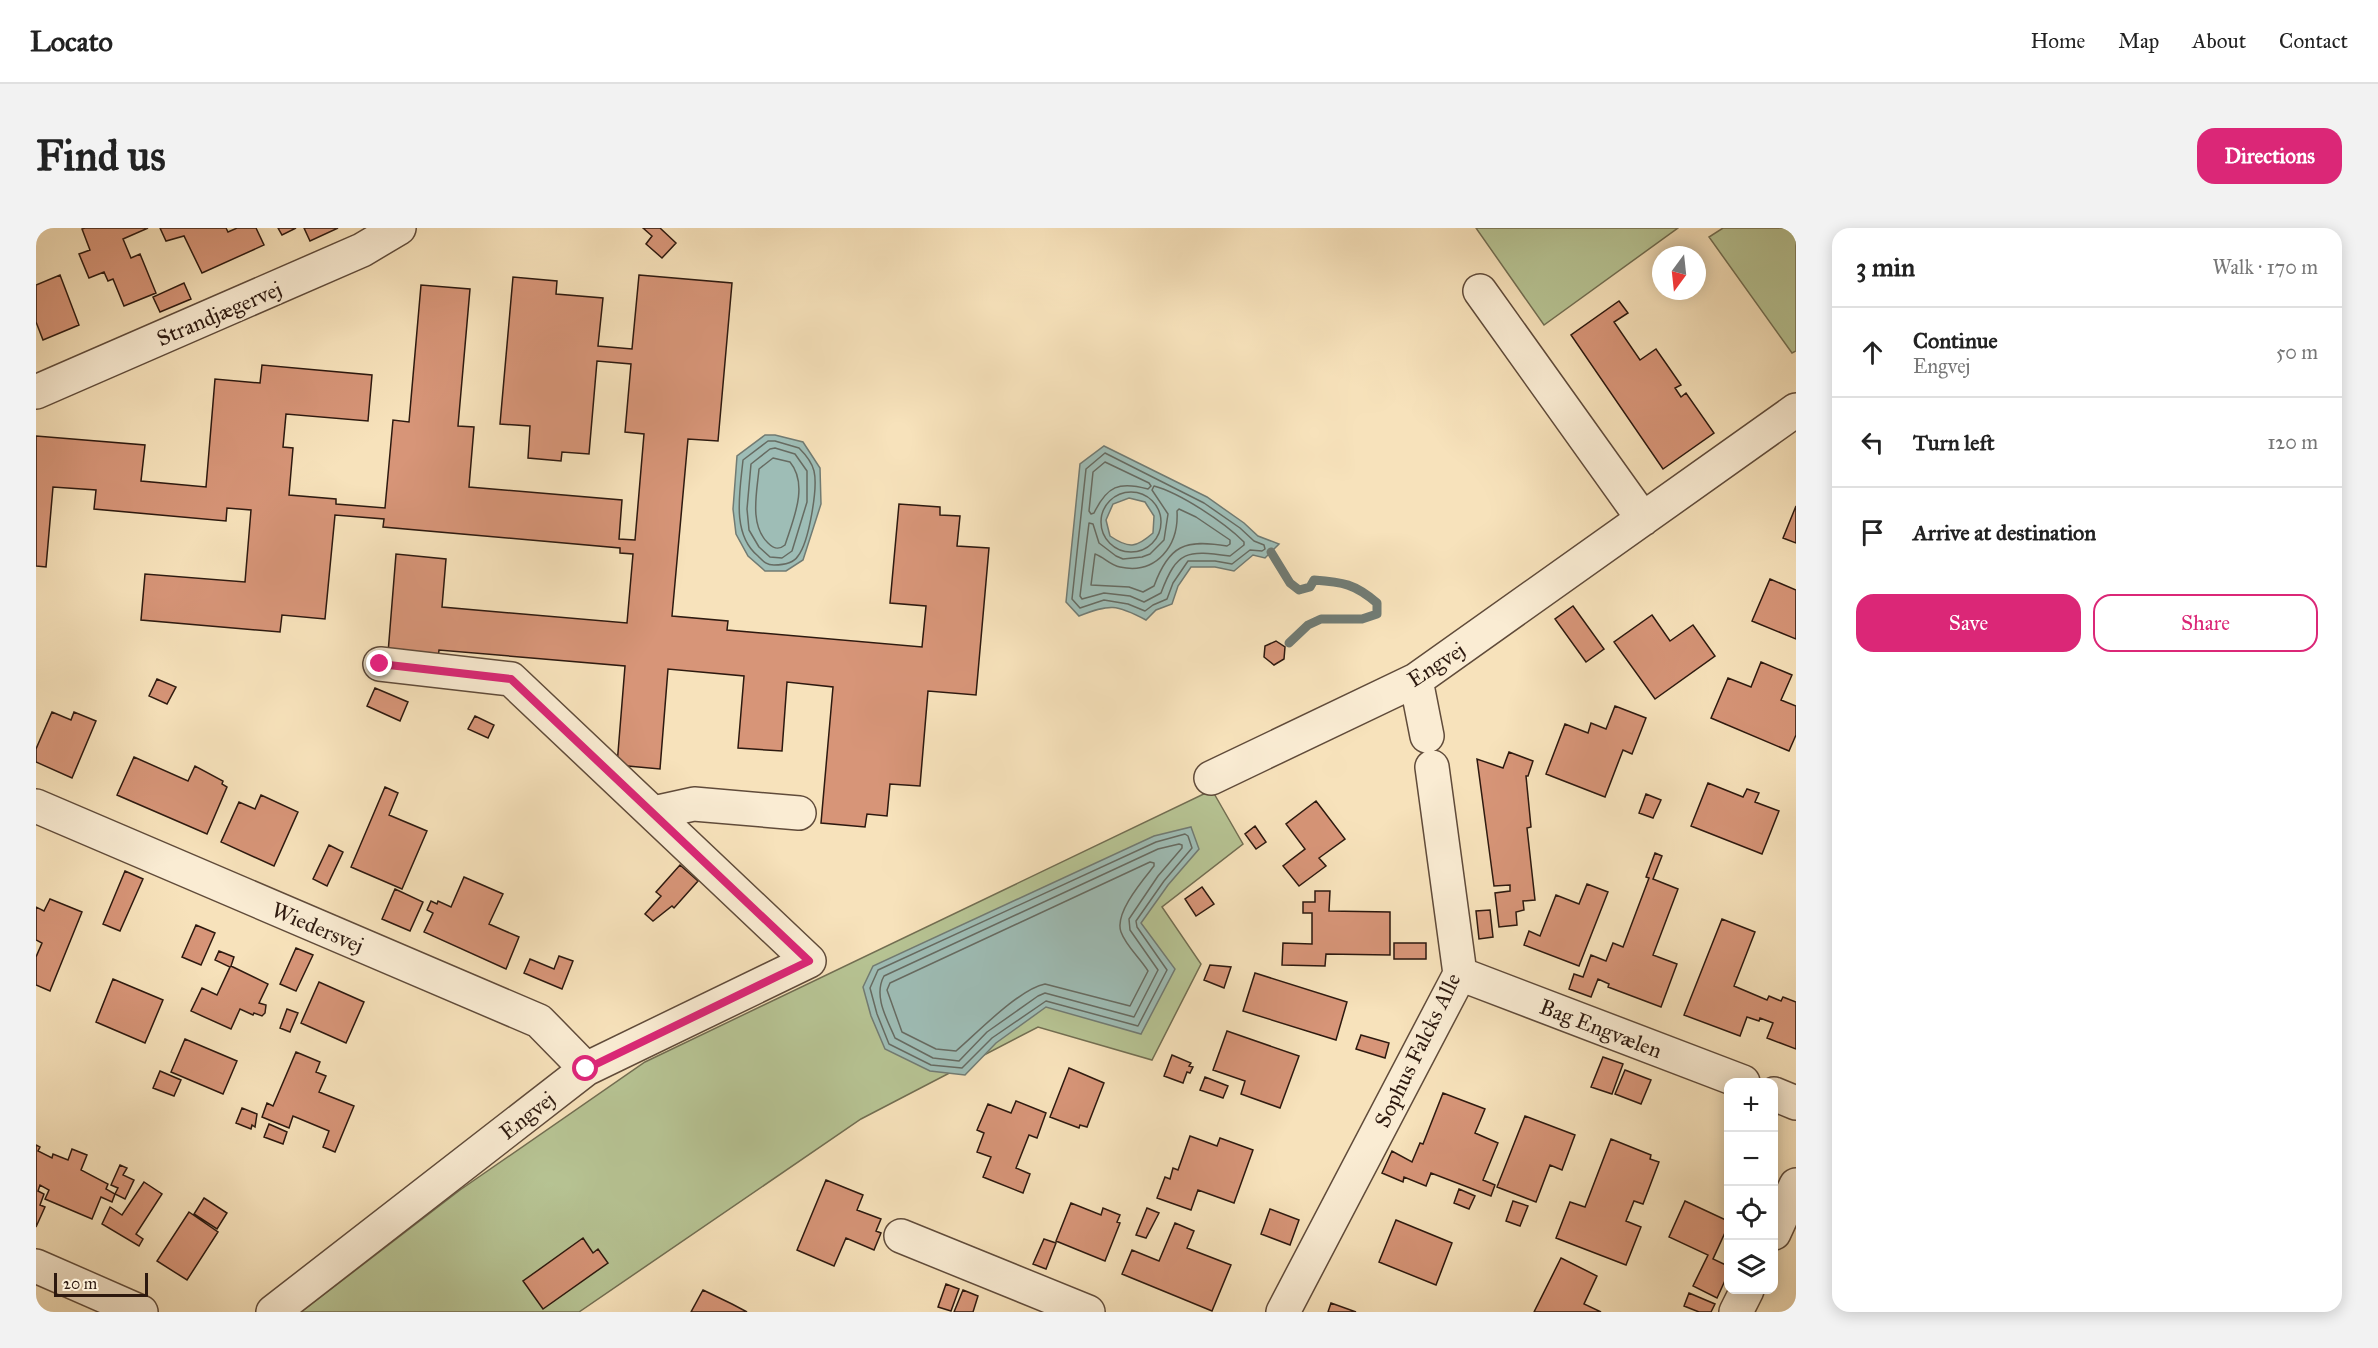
<!DOCTYPE html>
<html lang="en">
<head>
<meta charset="utf-8">
<style>
  :root { --surface:#fff; --page:#f2f2f2; --text:#222; --muted:#767676; --line:#e0e0e0; --accent:#db2777 }
  body { margin:0; font-family:"IM FELL Great Primer",serif; background:var(--page); color:var(--text) }
  .controls { position:absolute; right:18px; bottom:18px; display:grid; overflow:hidden; border-radius:12px; box-shadow:0 3px 15px #0003 }
  .controls button { width:54px; height:54px; display:grid; place-items:center; padding:0; border:0; border-bottom:2px solid var(--line); background:var(--surface); color:var(--text); font:30px sans-serif }
  .compass { position:absolute; left:1616px; top:18px; width:54px; height:54px; border-radius:50%; background:var(--surface); box-shadow:0 3px 15px #0003; rotate:195deg }
  .scale { position:absolute; left:18px; bottom:15px; width:94px; box-sizing:border-box; padding-left:6px; border:3px solid #2d190f; border-top:0; font-size:16px; line-height:21px; white-space:nowrap; color:#2d190f; -webkit-text-stroke:4px #faecd3; paint-order:stroke }
  .stop { position:absolute; width:18px; height:18px; margin:-14px; border:4px solid #db2777; border-radius:50%; background:#fff }
  .stop.end { background:#db2777; border-color:#fff; box-shadow:0 2px 6px #0008 }
  .list { margin:0; padding:0; list-style:none }
  h2 { display:flex; justify-content:space-between; align-items:center; height:78px; margin:0; padding:0 24px; font-size:26px }
  h2 small { font-size:20px; font-weight:400; color:var(--muted) }
  .list li { display:grid; grid-template-columns:39px 1fr auto; gap:18px; align-items:center; box-sizing:border-box; height:90px; padding:0 24px; border-top:2px solid var(--line) }
  .list b { display:block; font-size:22px; white-space:nowrap }
  .list p { margin:0; font-size:20px; white-space:nowrap; color:var(--muted) }
  .list em { font-size:20px; font-style:normal; color:var(--muted) }
  .actions { display:flex; gap:12px; padding:18px 24px }
  .actions a { flex:1; padding:14px 0; border:2px solid var(--accent); border-radius:18px; text-align:center; font-size:21px; color:var(--accent) }
  .actions .main { background:var(--accent); color:#fff }
  .icon { flex:none; width:33px; height:33px; fill:none; stroke:currentColor; stroke-width:2; stroke-linecap:round; stroke-linejoin:round }
  .map { position:relative; flex:none; width:1760px; height:1084px; overflow:hidden; border-radius:18px }
  header { display:flex; align-items:center; gap:36px; box-sizing:border-box; height:84px; padding:0 30px; background:var(--surface); border-bottom:2px solid var(--line) }
  header strong { font-size:28px }
  nav { display:flex; gap:33px; margin-inline-start:auto; font-size:21px }
  .intro { display:flex; align-items:center; justify-content:space-between; box-sizing:border-box; height:144px; padding:0 36px }
  h1 { margin:0; font-size:42px }
  .button { padding:15px 27px; border-radius:18px; background:var(--accent); color:#fff; font-size:21px; font-weight:700 }
  main { display:flex; gap:36px; padding:0 36px }
  aside { flex:1; background:var(--surface); border-radius:18px; box-shadow:0 3px 15px #0003 }
  .map>svg:first-child { display:block }
  .green { fill:#b7c494; stroke:#726e52; stroke-width:1.5 }
  .water { fill:#9ebdb6; stroke:#717b73; stroke-width:1.5; fill-rule:evenodd }
  .lines { fill:none; stroke-linecap:round; stroke-linejoin:round }
  .shore { stroke:#666b62; stroke-width:1.5 }
  .stream { stroke:#717b73; stroke-width:9 }
  .building { fill:#d79578; stroke:#2d190f; stroke-width:1.5 }
  .minor-casing { stroke:#604b3a; stroke-width:36 }
  .minor { stroke:#faecd3; stroke-width:33 }
  .route { stroke:#db2777; stroke-width:8 }
  .labels { text-anchor:middle; stroke-width:4.5; stroke-linejoin:round; paint-order:stroke }
  .street-label { font-size:22px; fill:#2d190f; stroke:#faecd3 }
</style>
</head>
<body>
<header>
<strong>Locato</strong>
<nav><a>Home</a><a>Map</a><a>About</a><a>Contact</a></nav>
</header>
<div class="intro"><h1>Find us</h1><a class="button">Directions</a></div>
<main>
<div class="map">
<svg width="1760" height="1084" viewBox="0 0 1760 1084">
  <rect width="100%" height="100%" fill="#f7e2bb"/>
  <filter id="stains"><feTurbulence type="fractalNoise" baseFrequency=".00333" numOctaves="4"/><feColorMatrix values="0 0 0 0 .2 0 0 0 0 .09 0 0 0 0 .02 0 0 0 .5 -.17"/></filter>
  <radialGradient id="worn" r=".72"><stop offset=".6" stop-color="#630" stop-opacity="0"/><stop offset="1" stop-color="#630" stop-opacity=".3"/></radialGradient>
  <path class="green" d="M1440,0h202l-134,97z
    M1687,0h73v123l-4,2 -83,-116z
    M1176,562l31,54 -81,63 39,57 -49,96 -114,-33 -177,92 -282,193h-278l159,-122 185,-128z"/>
  <path class="water" d="M729,207h10l28,7 17,26 1,36 -18,56 -17,11h-21l-17,-15 -12,-22 -3,-25 4,-53z
    M1068,218l103,51 37,26 14,13 21,8 -14,14 -12,-3 -19,16 -19,-4h-24l-13,19 -6,18 -16,6 -10,10c-30,-16 -36,-16 -67,-4l-13,-14 14,-138zM1093,270l16,4 9,14 -1,17c-17,15 -24,16 -43,3l-4,-16 7,-16z
    M1155,599l8,22 -31,36 -27,38 34,46 -34,65 -95,-27 -50,36 -31,32 -35,-4 -45,-22 -14,-33 -8,-29 10,-21 281,-130z"/>
  <g class="lines">
    <path class="shore" d="M732,213h7l24,7c6,6 13,14 15,23 4,17 -5,71 -16,85 -5,8 -16,9 -24,9 -8,0 -11,-4 -16,-9 -27,-22 -18,-65 -15,-96z
      M739,220l20,6 12,17v31l-15,49 -10,7 -12,-1 -11,-10 -10,-17 -2,-21 4,-45 19,-15z
      M1069,225l99,50 36,25 14,13 10,4 1,4 -3,2 -12,-1 -18,14 -17,-3h-27l-15,22 -6,16 -14,6 -8,6 -17,-7 -24,-4 -24,8 -8,-9 14,-130z
      M737,230l17,4c19,23 3,58 -5,83 -6,5 -11,4 -17,-2 -19,-18 -11,-51 -9,-74z
      M1069,234l44,21 2,3 -3,3c-29,-8 -41,-3 -54,24l-3,1 -2,-3 4,-39z
      M1118,258c26,7 70,36 90,56v3l-14,11c-43,-6 -53,-6 -69,37l-17,9 -14,-6 -26,-3 -22,6 -2,-3 9,-73 4,1 6,19 17,13 7,3 19,-2 8,-3 14,-14 4,-26 -16,-24z
      M1065 294a30 30 0 1 1 60 0a30 30 0 1 1-60 0Z
      M1143,281l17,8 34,23v4l-3,2c-42,-7 -58,-1 -73,40l-11,6 -14,-5 -38,-2 4,-31c9,3 15,11 25,13 37,8 59,-22 57,-56z
      M1149,606l3,2 4,12 -28,33 -28,40 1,6 30,43 -29,56 -92,-25 -54,37 -30,30 -31,-3 -42,-21 -12,-30 -7,-26 8,-18 278,-128z
      M1143,616l3,1v3l-24,28 -29,43 1,11 28,40 -24,47 -89,-24 -7,3 -51,36 -28,29 -26,-3 -38,-20c-8,-19 -22,-42 -11,-62l274,-127z
      M1114,634l4,1v3c-11,14 -40,47 -33,66 5,14 19,26 27,39l-18,35 -85,-22c-26,5 -69,50 -89,67l-20,-2 -34,-17 -15,-42 3,-7z"/>
    <path class="stream" d="M1235,324l19,31 9,7 11,-3 4,-7c29,2 41,4 63,23v11l-15,5h-41l-13,6 -19,18"/>
  </g>
  <path class="building" d="M49,0h63l-25,11 8,19 9,-4 16,39 -32,13 -11,-27 -5,2 -4,-9 -15,6 -10,-24 11,-4 -8,-21z
    M124,0h66l2,4 9,-4h19l8,17 -62,28 -18,-37 -18,5z
    M242,0h18l-14,7z
    M268,0h34l-28,13z
    M607,0h17l16,15 -14,15 -16,-14 6,-8z
    M24,47l19,50 -36,15 -7,-18v-37z
    M603,47l93,8 -14,158 -30,-2 -16,177 56,5 -1,9 195,17 4,-41 -36,-3 9,-99 41,3v8l20,1 -3,30 32,2 -13,147 -48,-4 -8,95 -30,-2 -3,32 -20,-2 -2,13 -44,-4 12,-136 -46,-5 -5,69 -44,-3 6,-72 -76,-7 -8,100 -43,-4 8,-99 -186,-16 -1,8 -50,-5 8,-99 50,5 -4,48 185,16 6,-69 -13,-1v-5l-237,-21 1,-8 -49,-4 -10,104 -43,-4 -2,17 -139,-12 4,-46 100,8 6,-72 -24,-2 -1,13 -132,-12 2,-19 -43,-3 -7,80 -10,-1v-130l109,9 -4,36 65,6 9,-108 45,4 2,-18 110,10 -4,46 -82,-7 -3,33 10,1 -4,47 47,4v5l49,4 8,-88 16,2 12,-137 49,4 -12,137 16,1 -5,60 153,13 -3,39 16,1 9,-106 -19,-2 6,-68 -34,-3 -8,93 -27,-2 -1,9 -33,-3 2,-32 -30,-2 13,-147 44,4 -1,13 47,4 -5,48 34,3z
    M148,55l7,16 -31,13 -7,-15z
    M1583,73l9,12 -14,9 26,38 16,-11 25,36 -6,3 6,9 5,-4 28,40 -51,36 -92,-134z
    M1760,278v37l-13,-5z
    M1734,351l26,11v49l-44,-18z
    M1537,378l31,43 -18,13 -31,-43z
    M1616,387l18,26 23,-16 22,31 -60,43 -41,-57z
    M1240,413l9,6 -1,12 -10,6 -10,-8 1,-11z
    M1725,434l31,13 -11,25 15,6v29l-7,16 -78,-33 17,-40 23,9z
    M121,451l19,8 -9,17 -18,-8z
    M339,460l33,14 -8,19 -33,-15z
    M1579,478l31,12 -14,36 -9,-4 -18,47 -59,-23 19,-50 23,9 3,-10 15,6z
    M16,484l19,8 3,-8 22,9 -24,57 -36,-16v-13z
    M439,488l19,9 -6,13 -20,-9z
    M1473,524l24,9 -5,15h-2l5,51 -4,1 8,72 -12,1 1,9 -8,2 1,13 -18,2 -4,-34 15,-2v-6l-16,1 -17,-127 26,9z
    M98,529l54,24 7,-15 28,15 -1,3 5,3 -20,47 -90,-39z
    M1672,555l35,14 4,-8 12,4 -4,9 24,9 -17,43 -71,-28z
    M349,559l13,6 -9,22 38,16 -25,58 -51,-22z
    M1610,566l15,6 -8,18 -14,-5z
    M225,567l37,17 -24,54 -53,-24 18,-40 16,7z
    M1280,573l29,38 -26,19 7,8 -27,20 -16,-20 22,-17 -19,-25z
    M1219,598l11,16 -10,7 -11,-15z
    M293,617l14,7 -16,34 -14,-7z
    M1619,625l7,3 -9,23 25,10 -25,66 24,9 -16,43 -53,-20 1,-3 -11,-5 -7,18 -22,-8 5,-15 9,3 8,-22 15,6 7,-18 10,4 26,-69 -3,-1z
    M644,637l18,16 -24,27 -2,-2 -19,15 -8,-7 16,-18 -5,-4z
    M89,643l18,8 -23,52 -17,-7z
    M428,649l39,17 -14,30 30,13 -13,32 -82,-37 9,-19 -6,-3 4,-9 6,3 1,-3 13,6z
    M1551,656l21,8 -29,74 -55,-21 5,-14 11,5 16,-41 23,9z
    M1166,659l12,17 -18,12 -11,-17z
    M359,661l28,13 -13,29 -28,-12z
    M1279,663h15l-1,20 61,1v43l-64,-1 -1,12 -43,-1 1,-22 29,1v-31h-9v-11h12z
    M14,671l32,13 -32,79 -14,-6v-28l6,-14 -6,-3v-33l8,4z
    M1454,682l3,27 -14,2 -3,-28z
    M1686,691l33,13 -21,54 33,14 2,-4 12,5 2,-4 13,5v47l-29,-11 6,-15 -13,-5 -1,3 -12,-4 -7,19 -56,-21z
    M160,697l19,8 -14,32 -19,-8z
    M1358,715h32v16h-32z
    M260,720l17,7 -17,36 -16,-7z
    M183,723l15,6 -3,9 37,18 -9,19 7,2 -1,8 -3,3 -8,-3 -1,2 -13,-6 -9,20 -40,-18 11,-23 15,7 13,-28 -15,-7z
    M523,728l14,5 -11,28 -38,-16 6,-14 24,10z
    M1174,737l21,2 -7,21 -20,-8z
    M1219,745l92,29 -11,38 -93,-29z
    M77,751l50,21 -18,43 -49,-21z
    M283,754l45,20 -18,41 -45,-20z
    M251,781l11,4 -8,19 -10,-4z
    M1191,803l72,25 -19,52 -39,-14 4,-13 -32,-11z
    M1325,807l28,8 -4,15 -29,-9z
    M149,811l52,22 -14,33 -52,-22z
    M260,824l24,10 -4,10 10,4 -7,16 35,14 -19,46 -12,-5 6,-16 -36,-15 -4,12 -27,-11 5,-14 6,3z
    M1136,827l19,8 -2,3 4,1 -3,6 -3,-1 -4,11 -19,-7z
    M1567,829l20,7 -11,30 -21,-7z
    M1033,840l35,15 -17,44 -7,-2 -1,3 -29,-11z
    M1589,842l26,10 -10,24 -26,-10z
    M124,843l21,9 -7,16 -21,-8z
    M1169,849l23,9 -5,12 -23,-8z
    M1407,865l42,16 -10,24 23,10 -15,37 12,5 -4,11 -60,-23 -5,13 -22,-9 -1,5 -21,-9 10,-22 20,11 8,-19 3,1z
    M980,873l30,12 -9,25 -8,-3 -13,33 14,6 -7,19 -40,-16 8,-20 -14,-5 7,-19 -7,-3 11,-26 23,9z
    M206,880l15,6 -2,13 -3,-2 -1,4 -15,-6z
    M1489,888l50,19 -13,35 -12,-5 -14,37 -39,-15z
    M233,896l18,8 -4,12 -19,-7z
    M1154,908l27,10 3,-8 33,12 -19,53 -36,-13 -7,20 -34,-12 8,-21 5,2 3,-11 5,2z
    M1575,911l40,16 -1,4 9,3 -16,42 -9,-3 -8,20 15,6 -15,38 -70,-27 14,-36 15,5z
    M0,917l4,2 -2,4 14,7 1,-4 15,6 4,-11 15,6 -6,15 27,14 -2,5 9,5 -3,8 -11,-5 -9,22 -47,-20 4,-9 -9,-5 -2,6 6,3 -4,11 5,2 -9,20z
    M84,937l7,3 -4,7 11,5 -9,19 -10,-5 3,-6 -7,-3z
    M790,952l37,15 -6,15 24,9 -5,12 5,2 -7,17 -28,-12 -12,28 -37,-16z
    M108,954l18,12 -26,40 7,5 -4,7 -37,-22 8,-17 12,8z
    M1423,961l16,7 -6,13 -15,-6z
    M168,970l23,15 -10,16 -23,-15z
    M1477,973l15,5 -8,20 -14,-5z
    M1649,973l43,20v5l-15,33 15,7v8l-11,24 -24,-12 15,-31 -39,-18z
    M1035,975l30,12 2,-7 17,7 -3,7 3,1 -15,38 -49,-20z
    M1111,980l12,5 -13,25 -10,-3z
    M1234,981l29,11 -9,25 -29,-11z
    M153,984l29,20 -31,48 -30,-19z
    M1360,992l56,23 -16,42 -57,-23z
    M1139,995l19,8 -7,17 44,17 -19,46 -90,-37 10,-24 27,11z
    M547,1010l10,15 5,-4 10,14 -65,46 -20,-28z
    M1008,1011l12,4 -10,26 -13,-5z
    M1525,1030l36,18 -13,28 17,8h-67z
    M910,1056l13,5 -8,22 -13,-4z
    M667,1062l29,14 15,8h-56z
    M927,1062l15,6 -5,16h-19z
    M1653,1065l26,11 -4,8h-12l-15,-6z
    M1295,1075l25,9h-28z"/>
  <g class="lines">
    <defs>
      <path id="minor" d="M1444,63l163,228
        M0,164l326,-142 37,-22
        M1380,452l11,56
        M1175,550l205,-98 380,-270
        M0,578l503,215 47,48
        M617,585l41,-9 105,9
        M1424,746l283,108
        M1738,866l22,9
        M1738,1005l22,-48
        M865,1008l187,76
        M0,1038l105,46
        M237,1084l313,-243 223,-108 -298,-282 -131,-15
        M1247,1084l177,-338 -28,-207
        M1700,1084l11,-22"/>
    </defs>
    <use href="#minor" class="minor-casing"/>
    <use href="#minor" class="minor"/>
  </g>
  <g class="lines">
    <path class="route" d="M344,436l131,15 298,282 -223,108"/>
  </g>
  <g class="labels">
    <g class="street-label">
      <text transform="translate(183 85) rotate(-23)" y="8">Strandjægervej</text>
      <text transform="translate(1400 436) rotate(-33)" y="8">Engvej</text>
      <text transform="translate(282 699) rotate(23)" y="8">Wiedersvej</text>
      <text transform="translate(1565 800) rotate(21)" y="8">Bag Engvælen</text>
      <text transform="translate(1381 822) rotate(-64)" y="8">Sophus Falcks Alle</text>
      <text transform="translate(491 887) rotate(-38)" y="8">Engvej</text>
    </g>
  </g>
  <rect width="100%" height="100%" filter="url(#stains)"/>
  <rect width="100%" height="100%" fill="url(#worn)"/>
</svg>
<div class="controls">
<button>+</button>
<button>−</button>
<button><svg class="icon" aria-label="locate" viewBox="0 0 24 24"><circle cx="12" cy="12" r="6"/><path d="M12 2v4M12 18v4M2 12h4M18 12h4"/></svg></button>
<button><svg class="icon" aria-label="layers" viewBox="0 0 24 24"><path d="M12 4l9 5-9 5-9-5zM3 14l9 5 9-5"/></svg></button>
</div>
<svg class="compass" viewBox="-18 -18 36 36"><path d="M0-13l5 13h-10z" fill="#e53935"/><path d="M0 13l5-13h-10z" fill="#767676"/></svg>
<div class="scale">20 m</div>
<div class="stop" style="left:550px;top:841px"></div>
<div class="stop end" style="left:344px;top:436px"></div>
</div>
<aside>
<h2>3 min<small>Walk · 170 m</small></h2>
<ul class="list">
<li><svg class="icon" aria-label="ahead" viewBox="0 0 24 24"><path d="M12 20V5M6 11l6-6 6 6"/></svg><div><b>Continue</b><p>Engvej</p></div><em>50 m</em></li>
<li><svg class="icon" aria-label="left" viewBox="0 0 24 24"><path d="M17 20v-9H6M10 6l-5 5 5 5"/></svg><div><b>Turn left</b></div><em>120 m</em></li>
<li><svg class="icon" aria-label="arrive" viewBox="0 0 24 24"><path d="M6 21V4h12l-3 4 3 4H6"/></svg><div><b>Arrive at destination</b></div></li>
</ul>
<div class="actions"><a class="main">Save</a><a>Share</a></div>
</aside>
</main>
</body>
</html>
